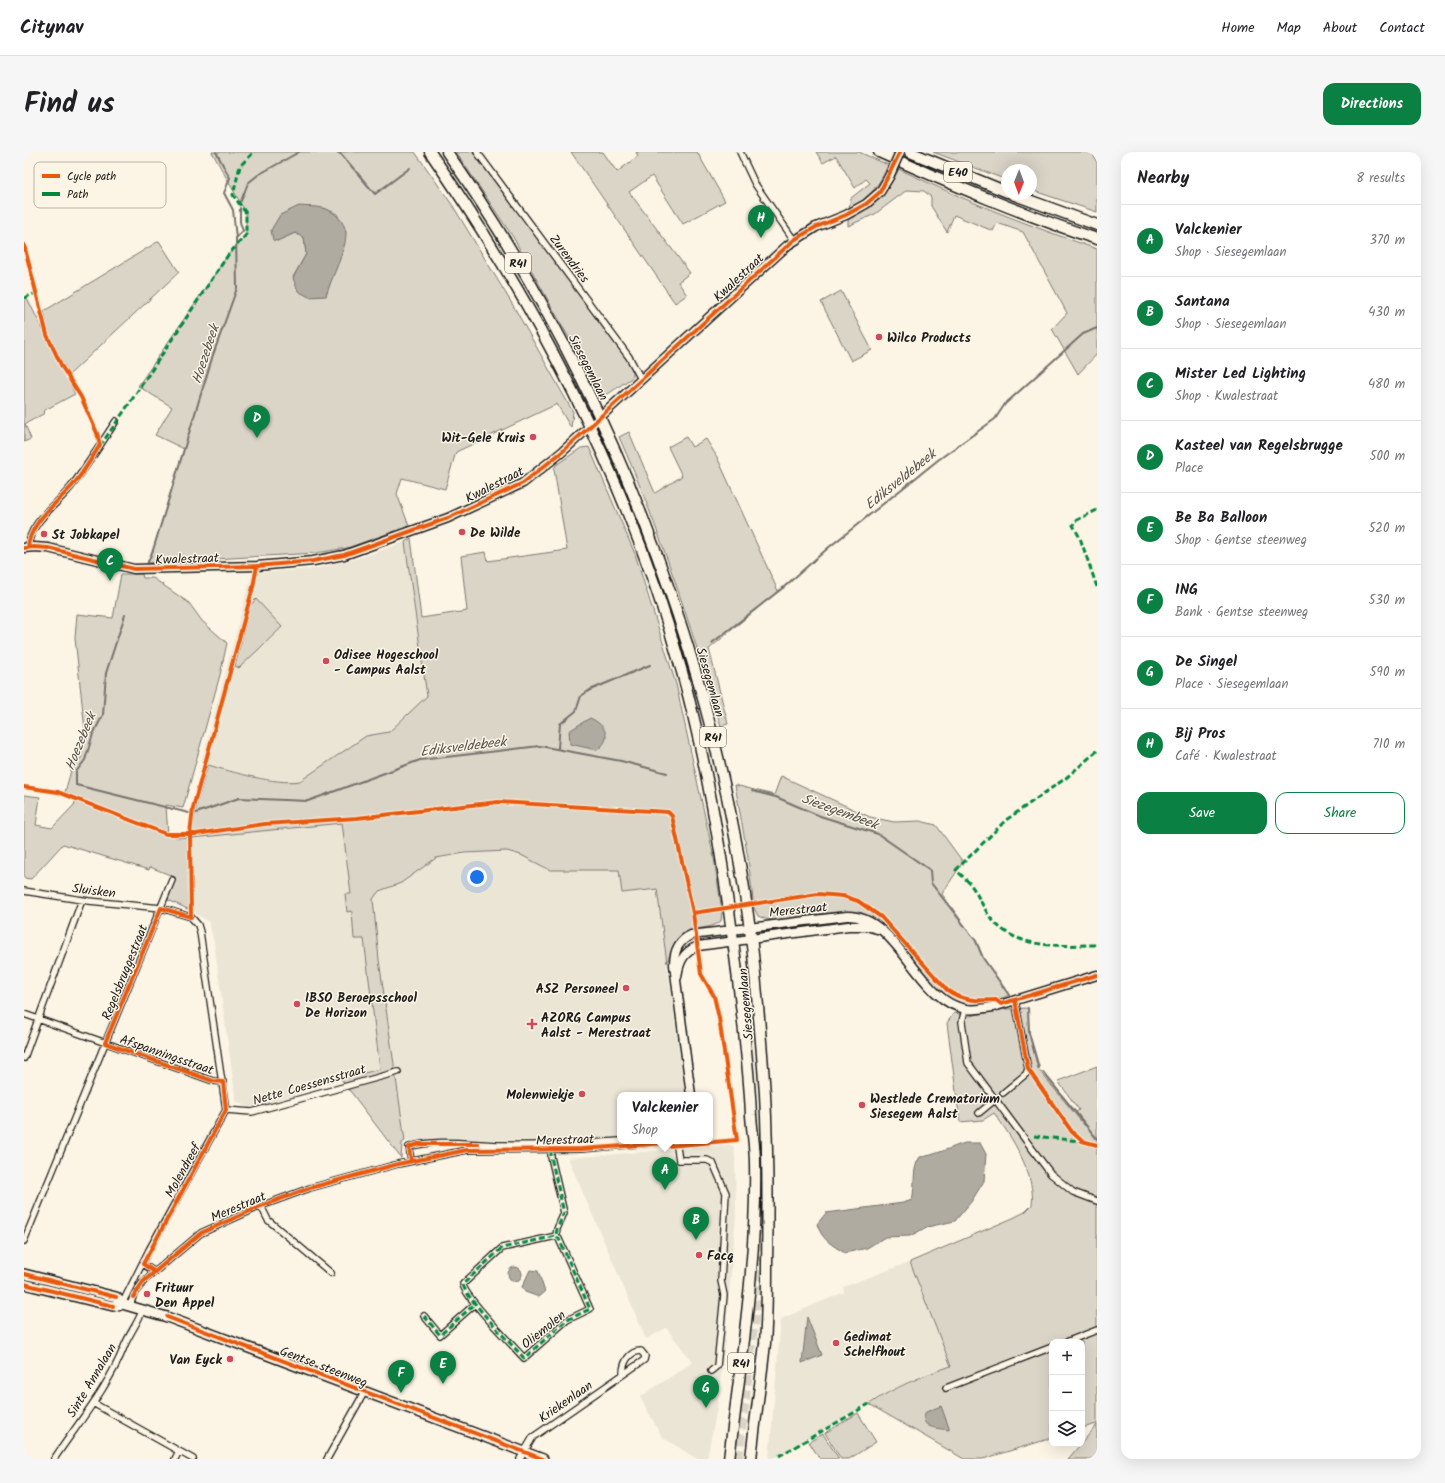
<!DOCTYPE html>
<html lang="en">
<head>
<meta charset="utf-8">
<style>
  :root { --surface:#fff; --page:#f6f6f6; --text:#202124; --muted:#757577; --line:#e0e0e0; --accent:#0b8043 }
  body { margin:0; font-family:Kalam,sans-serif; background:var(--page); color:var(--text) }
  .controls { position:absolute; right:12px; bottom:12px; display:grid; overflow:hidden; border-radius:8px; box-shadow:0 4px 16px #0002 }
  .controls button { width:36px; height:36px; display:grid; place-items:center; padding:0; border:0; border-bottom:1px solid var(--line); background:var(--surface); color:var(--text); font:20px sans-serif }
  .compass { position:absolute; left:977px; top:12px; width:36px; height:36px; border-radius:50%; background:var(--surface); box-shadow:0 4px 16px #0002; rotate:181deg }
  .you { position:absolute; left:453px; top:725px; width:14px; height:14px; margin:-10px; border:3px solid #fff; border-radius:50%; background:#1a73e8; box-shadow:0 0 0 6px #1a73e833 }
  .badge { display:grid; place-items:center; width:26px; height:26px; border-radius:50%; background:var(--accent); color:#fff; font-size:13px; font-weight:700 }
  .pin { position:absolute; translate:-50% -33px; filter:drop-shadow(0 1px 2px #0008) }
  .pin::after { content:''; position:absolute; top:21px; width:14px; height:12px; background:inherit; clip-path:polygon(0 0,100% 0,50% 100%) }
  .popup { position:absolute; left:593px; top:940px; width:96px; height:52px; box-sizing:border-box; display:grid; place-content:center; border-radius:8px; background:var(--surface); filter:drop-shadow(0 1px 3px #0005); font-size:13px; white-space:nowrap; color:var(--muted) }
  .popup b { font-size:15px; color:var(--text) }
  .popup::after { content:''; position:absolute; left:50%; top:100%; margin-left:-8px; border:8px solid transparent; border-top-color:var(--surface) }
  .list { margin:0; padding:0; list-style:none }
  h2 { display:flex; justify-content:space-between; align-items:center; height:52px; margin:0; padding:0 16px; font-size:17px }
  h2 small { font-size:13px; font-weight:400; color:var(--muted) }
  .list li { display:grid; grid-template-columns:26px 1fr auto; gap:12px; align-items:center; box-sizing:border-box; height:72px; padding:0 16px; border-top:1px solid var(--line) }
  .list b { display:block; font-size:15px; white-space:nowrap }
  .list p { margin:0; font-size:13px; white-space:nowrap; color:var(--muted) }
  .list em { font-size:13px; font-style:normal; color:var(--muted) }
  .actions { display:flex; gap:8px; padding:12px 16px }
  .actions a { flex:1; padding:9px 0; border:1px solid var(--accent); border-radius:12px; text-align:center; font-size:14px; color:var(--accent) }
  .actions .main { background:var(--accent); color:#fff }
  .icon { flex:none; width:22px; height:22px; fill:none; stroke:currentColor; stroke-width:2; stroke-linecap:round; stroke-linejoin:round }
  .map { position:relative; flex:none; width:1073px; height:1307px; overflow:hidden; border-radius:12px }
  header { display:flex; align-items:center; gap:24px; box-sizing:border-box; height:56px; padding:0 20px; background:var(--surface); border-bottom:1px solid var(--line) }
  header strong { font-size:19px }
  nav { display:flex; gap:22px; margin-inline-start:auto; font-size:14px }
  .intro { display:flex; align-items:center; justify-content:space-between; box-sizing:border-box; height:96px; padding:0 24px }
  h1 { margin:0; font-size:28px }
  .button { padding:10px 18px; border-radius:12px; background:var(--accent); color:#fff; font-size:14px; font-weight:700 }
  main { display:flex; gap:24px; padding:0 24px }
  aside { flex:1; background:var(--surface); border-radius:12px; box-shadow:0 4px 16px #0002 }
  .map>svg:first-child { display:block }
  .built { fill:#ebe5d6 }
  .green { fill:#dbd5c8; stroke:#7c7872; fill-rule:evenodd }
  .water { fill:#b0aba1; stroke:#75726c }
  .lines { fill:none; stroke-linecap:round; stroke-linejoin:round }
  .stream { stroke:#75726c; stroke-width:2 }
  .highway-tunnel { stroke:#dad4c7; stroke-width:10; stroke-dasharray:10 5; stroke-linecap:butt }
  .street-casing { stroke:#1c1c1c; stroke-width:8 }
  .secondary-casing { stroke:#1c1c1c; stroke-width:11 }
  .primary-casing { stroke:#1c1c1c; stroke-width:12 }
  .highway-casing { stroke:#1c1c1c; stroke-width:13 }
  .street { stroke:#fcf5e5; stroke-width:5.5 }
  .secondary { stroke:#fcf5e5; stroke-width:8 }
  .primary { stroke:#fcf5e5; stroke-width:9 }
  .highway { stroke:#fcf5e5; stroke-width:10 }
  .secondary-bridge-casing { stroke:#1c1c1c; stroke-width:11; stroke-linecap:butt }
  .secondary-bridge { stroke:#fcf5e5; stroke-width:8 }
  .quiet { stroke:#00873e; stroke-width:3; stroke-dasharray:6 3; stroke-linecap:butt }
  .cycleway-casing { stroke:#fcf5e5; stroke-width:6 }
  .cycleway { stroke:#e8590c; stroke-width:4 }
  .poi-dot { fill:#d1495b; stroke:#fcf5e5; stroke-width:1.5 }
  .labels { text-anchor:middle; stroke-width:3; stroke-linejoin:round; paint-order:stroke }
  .shield { fill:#fcf5e5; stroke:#5f5d58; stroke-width:1 }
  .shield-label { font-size:12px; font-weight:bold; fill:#1c1c1c }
  .street-label { font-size:13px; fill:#1c1c1c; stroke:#fcf5e5 }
  .poi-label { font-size:13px; font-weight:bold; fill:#1c1c1c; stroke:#fcf5e5; text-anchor:start }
  .water-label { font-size:14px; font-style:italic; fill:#575551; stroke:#fcf5e5 }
  .key { fill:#fcf5e5; stroke:#b9b4a9; stroke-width:1 }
  .key-label { font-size:11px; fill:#1c1c1c }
</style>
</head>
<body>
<header>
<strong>Citynav</strong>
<nav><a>Home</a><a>Map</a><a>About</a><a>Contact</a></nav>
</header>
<div class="intro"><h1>Find us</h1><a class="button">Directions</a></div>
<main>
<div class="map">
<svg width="1073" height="1307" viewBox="0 0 1073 1307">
  <rect width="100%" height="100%" fill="#fcf5e5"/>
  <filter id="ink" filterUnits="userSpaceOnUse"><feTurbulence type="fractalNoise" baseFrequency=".025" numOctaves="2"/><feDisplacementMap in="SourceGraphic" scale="8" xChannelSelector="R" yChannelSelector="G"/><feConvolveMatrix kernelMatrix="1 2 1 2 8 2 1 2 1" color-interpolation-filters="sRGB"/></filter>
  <g filter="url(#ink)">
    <path class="built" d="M381,390l22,154 -38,36 -23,4 -66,45 -9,2 -48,-9 -42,-11 51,-190 62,-4 48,-12z
      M318,670l9,72h-5l1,18 5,-1 12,27 16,131 -39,10 -90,30 -15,-8 -22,-158 -5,-21 -17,-11v-73z
      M466,699h17l14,4 29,15h70l3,23 34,-4 28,206h-65v42l-43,3 -172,1 -26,-181 -6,-61 6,-8 22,-8 35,-25z
      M706,993l4,2 1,10 1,59 -11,126 -8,66 -10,51h-10l-35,-22 -22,-40 53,-35 -27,-34 -20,11 -78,-181z
      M886,1110l41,104 -34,12 -30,14 -108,64 -10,3 12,-140 63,-27 -1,-5z"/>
    <path class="green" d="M188,0h203l38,54 61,101 59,105 -2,16 -14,-24 -101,48 -11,37 -43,-11 -5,16 12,32 -62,22 -31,5 -169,10 6,-13 31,-101 -29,-14 17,-28 -34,-21 90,-131 18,-20v-22zM300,56l13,6 9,19 -20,63 -33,-19 13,-23 -2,-16 -9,-5 -18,8z
      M432,0h20l1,2 156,214v9l-25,17 -11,-2 -29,-56 -55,-99z
      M547,0h32l14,20 21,-16 -2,-4h61l28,49 -42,23 -31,-48 -23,16 61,81 -12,9 9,13 -12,8z
      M792,0h43l29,13c-8,19 -19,35 -39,43l2,-10 19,-15 -4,-4 -11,9 -19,-32 -13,7z
      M909,0h159l5,11v49l-66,-22v-20h-24v10z
      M875,17c64,31 131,57 198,80v105l-19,20 -26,-45 15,-16 -44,-81 -26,-9 -4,8 -39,-16 -7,17 -16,-26v-9l-7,-6 -17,-1 -32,24 -27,12v-6c24,-12 39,-27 51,-51z
      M135,89l20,31 -110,103 -20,-40 -5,-24z
      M817,139l31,59 -21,11 -30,-59z
      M3,146l48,96 -32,17 2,2 -20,11 6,15 -7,3v-143z
      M605,280l26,61 27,-17 -14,-29 18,-10 6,10 14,-8 11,18 61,134 -69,58 19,75 -7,2c-30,-98 -60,-195 -102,-289z
      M565,295l46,107 41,130 38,174 8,53 -1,10c-6,5 -12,6 -20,7 -23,5 -27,13 -34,35l-10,-74 -35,4 -3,-23h-69l-29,-15 -14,-4 -42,2 -29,5 -35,25 -22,8 -6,8 6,61 26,181 -3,2 -1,15 -60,-79 39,-10 -16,-130h-10l-2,-28 -5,1 -2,-18h6l-9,-71 -150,15v73l-24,-11 7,-23 -25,-10 -1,3 -86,-26 -32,35 -7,-1v-83l16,2 -4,28 16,3 22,-23 3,-8 -12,-5 7,-25 9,-9 4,-27 -10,-93 2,-24 36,4 8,-44h21l1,4h10l36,25 13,18 25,22 -7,32 -37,133 -17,-3 2,31 23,2 6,-35 11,-38c25,7 67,20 92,16l66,-45 23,-4 38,-36 -22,-154 6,-4 10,80 46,-7 -6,-55 25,-4 2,9 79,-11 -13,-81 2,-4 25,-17z
      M232,447l26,28 -43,41 -4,-2 15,-60z
      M757,624l89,41 24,5 26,-1 16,4 27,37 -21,32 34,47 7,17 26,37c-25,12 -42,15 -66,-1 -19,-20 -57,-74 -81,-81 -18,-5 -68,5 -88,7l-9,-1 -7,-3 -4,-8 -6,-50 -13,-73 39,10z
      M1004,856l1,25 9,36 47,57 -9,-14 3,-2 -21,-29 39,-15v72l-5,-5 5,6v285l-15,4v-86h-30v96l-69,21h-19l-95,-55c26,-17 53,-28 82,-38l-41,-104 103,-44 12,-6 7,-7c4,-30 -20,-68 -38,-92l-11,7 -23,2 -13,-99 7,-10 16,3 35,-7z
      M834,1261l18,29 -27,17h-8l-16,-26z
      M1073,1273v34h-29z
      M799,1282l16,25h-19l-11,-17z"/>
    <path class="water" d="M275,54c8,1 16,0 24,2 11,2 23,15 23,26 0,17 -15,44 -20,62l-17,1 -11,-6 -5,-13 13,-24 -2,-16 -9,-5 -18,8 -4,-1 -2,-10 9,-15z
      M566,566c16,7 23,21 7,32l-27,-6 -1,-13z
      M941,991h15l6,11 -2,27 -13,21 -16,19 -28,6 -17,9 -25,1 -18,11 -22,5c-13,-8 -23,-13 -28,-29l9,-11 77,-10 9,-3c4,-15 -1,-31 8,-43 14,-1 31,-10 45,-14z
      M484 1122a7 7 0 1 1 14 0a7 7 0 1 1-14 0Z
      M506,1118l8,1 7,21 -6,5 -14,-5 -3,-5z
      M783,1165l15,38 -20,8z
      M917,1254l8,22v2c-11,-2 -31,-1 -23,-18z"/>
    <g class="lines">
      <path class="stream" d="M313,0l5,3 33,39 35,-26
        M217,49l7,-18 10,-8 41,-23
        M212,86l7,-7 -3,-9v-14
        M124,410l5,-12 60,-195 24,-67 -1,-50 -3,-28 -9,-17 6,-15 -14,-26
        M101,463l-19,58 -3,42 -10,19 -8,26 -9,12v13l113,28
        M688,491l72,-56 44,-39 110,-88 57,-41 10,-15 78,-70 14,-6
        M534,596l2,-24 16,-13 5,-15 9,-6 60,-25
        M728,639l24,6 44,19 58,18 52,36 1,13 45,58 7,17 26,37
        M172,661l43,-15 69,3 112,-41 120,-14 81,15 46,12
        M1004,856l1,25 10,35
        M1019,920l54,67"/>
      <path class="highway-tunnel" d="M714,1307l21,-185 2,-38 -1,-65"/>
      <defs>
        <path id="street" d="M453,0l152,205 12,22
          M716,0l15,32 39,56
          M4,396c1,-27 32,-45 46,-65 15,-20 28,-41 42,-62
          M0,739l65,10 72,7 30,9 7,8 2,7 26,178 -77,140 -27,54
          M941,857l-3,13 6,41 83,111 22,18 24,9
          M0,862l189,67 10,1
          M0,906l58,-158
          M979,941l23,-19 2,-5 -13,-69
          M202,958l26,2 146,-40
          M955,961l17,-14
          M652,989l3,19h28l6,3 13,30 -5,88 3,14 -7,71 -6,5
          M527,998v7l13,56 -7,16 -1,7 3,3 31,70 -23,11 -43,38c-10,-11 -61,-63 -61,-74l39,-36 54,-12
          M387,1009l-2,-14c30,-9 64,-2 95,-2 38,1 77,-1 116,-4
          M237,1054l7,14 63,53
          M0,1089l148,-361
          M119,1112l12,8
          M106,1154l4,-12 10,-13 57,-48 60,-27 49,-18 88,-24 69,-14 115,-1 89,-8
          M400,1164l16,19 35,-31
          M1042,1190l31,-12
          M922,1236l106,-41
          M69,1251l100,56
          M30,1307c24,-36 54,-71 70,-112 5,-13 14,-24 19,-38
          M151,1307l4,-8
          M303,1307l38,-68
          M496,1307l13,-22 111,-77 1,-4 -4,-5c-12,0 -18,12 -18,22"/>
        <path id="secondary" d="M0,396l10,-1 14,1 86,21 123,-3 56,-5 31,-6 104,-37 75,-35 39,-31 226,-207 28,-18 30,-12 20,-11 14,-12 9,-15
          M653,825c2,-16 7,-25 21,-31l150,-20h18l11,3
          M667,943l-17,-130c0,-14 4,-24 17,-30l156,-19c51,-1 71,86 119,93 9,2 18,-1 27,-2l104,-32"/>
        <path id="primary" d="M0,1122l92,23 6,7 45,13 376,142
          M0,1132l89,22 9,-2"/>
        <path id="highway" d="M406,0c110,159 200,333 252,520 26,95 42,194 54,292 6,50 13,101 15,151 1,16 4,32 4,48 2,99 -14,198 -26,296
          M423,0c160,228 266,501 303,777 7,55 11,110 15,165 3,58 3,115 2,173 0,25 0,50 -2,76 -4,38 -10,77 -14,116
          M855,0c72,32 144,63 218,87
          M886,0l97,40
          M988,42l85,31"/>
      </defs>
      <use href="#street" class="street-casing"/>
      <use href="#secondary" class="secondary-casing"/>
      <use href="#primary" class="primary-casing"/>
      <use href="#highway" class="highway-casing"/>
      <use href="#street" class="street"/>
      <use href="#secondary" class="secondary"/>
      <use href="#primary" class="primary"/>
      <use href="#highway" class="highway"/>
      <defs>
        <path id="secondary-bridge" d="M865,25l11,-25"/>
      </defs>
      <use href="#secondary-bridge" class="secondary-bridge-casing"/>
      <use href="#secondary-bridge" class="secondary-bridge"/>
      <path class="quiet" d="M0,146l12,-5
        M76,294l25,-36 103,-155 18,-20v-22l-13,-18 7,-29 14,-14
        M1073,358l-22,11 -2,4 7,13 17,49
        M1073,599l-31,27 -60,42 -50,50c5,5 11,10 15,15 7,10 12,22 19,32 26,34 69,28 107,28
        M1010,984l46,5
        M527,998v7l13,56 -7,16 -1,7 3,3 31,70 -23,11 -43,38c-10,-11 -61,-63 -61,-74l39,-36 54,-12
        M400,1164l16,19 35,-31
        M755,1304l90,-52"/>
      <defs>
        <path id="cycleway" d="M0,93l23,90 15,32 19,30 16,36 3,12c-9,14 -17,29 -28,41 -15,17 -43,37 -44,62
          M0,396l10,-1 14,1 86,21 123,-3 56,-5 31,-6 104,-37 75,-35 39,-31 232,-212 22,-13 30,-12 20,-11 14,-12 20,-40
          M0,635l34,5 108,42h30l69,-10 92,-6 141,-16 170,10 4,4 21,97 8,61 13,22 5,22 18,122 -70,6 -1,-3 -84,6 -115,1 -69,14 -88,24 -49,18 -60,27 -57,48 -11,16
          M669,761l125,-19 25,2 15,5 23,16 66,73c15,11 31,11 49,10l5,4 96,-29
          M991,848l13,69 44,63 10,9 15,4
          M387,1009l-2,-14 10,-3h59
          M131,1120l-12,-8 83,-154 -3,-28 -10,-1 -108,-38 56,-135 30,9 -1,-83 3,-26 60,-221 4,-21
          M0,1122l92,23
          M0,1132l89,22
          M143,1165l376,142"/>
      </defs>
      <use href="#cycleway" class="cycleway-casing"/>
      <use href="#cycleway" class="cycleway"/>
    </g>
  </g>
  <g class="poi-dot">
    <circle cx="855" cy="185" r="4"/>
    <circle cx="509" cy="285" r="4"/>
    <circle cx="438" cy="380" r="4"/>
    <circle cx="20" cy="382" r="4"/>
    <circle cx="302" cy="509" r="4"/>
    <circle cx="602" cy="836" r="4"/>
    <circle cx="273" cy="852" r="4"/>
    <path d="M506 866h4v4h4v4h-4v4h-4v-4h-4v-4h4z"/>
    <circle cx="558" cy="942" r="4"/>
    <circle cx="838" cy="953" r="4"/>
    <circle cx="675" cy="1103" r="4"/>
    <circle cx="123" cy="1142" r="4"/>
    <circle cx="812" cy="1191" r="4"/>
    <circle cx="206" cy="1207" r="4"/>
  </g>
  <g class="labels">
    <g class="shield">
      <rect x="920" y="10" width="28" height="20" rx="3"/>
      <rect x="481" y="101" width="26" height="20" rx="3"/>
      <rect x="676" y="575" width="26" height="20" rx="3"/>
      <rect x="704" y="1201" width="26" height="20" rx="3"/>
    </g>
    <g class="shield-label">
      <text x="934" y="24">E40</text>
      <text x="494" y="115">R41</text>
      <text x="689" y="589">R41</text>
      <text x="717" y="1215">R41</text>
    </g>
    <g class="street-label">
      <text transform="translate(546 106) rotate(53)" y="5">Zurendries</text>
      <text transform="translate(714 125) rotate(-43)" y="5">Kwalestraat</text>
      <text transform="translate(565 215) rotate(63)" y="5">Siesegemlaan</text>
      <text transform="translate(470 332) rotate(-27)" y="5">Kwalestraat</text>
      <text transform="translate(163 406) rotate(-2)" y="5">Kwalestraat</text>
      <text transform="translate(687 530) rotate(74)" y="5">Siesegemlaan</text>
      <text transform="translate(70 738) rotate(7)" y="5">Sluisken</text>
      <text transform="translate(774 757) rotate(-6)" y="5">Merestraat</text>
      <text transform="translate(100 820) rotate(-68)" y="5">Regelsbruggestraat</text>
      <text transform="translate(721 852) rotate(-95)" y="5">Siesegemlaan</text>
      <text transform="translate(143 902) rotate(19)" y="5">Afspanningsstraat</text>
      <text transform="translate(285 932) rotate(-16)" y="5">Nette Coessensstraat</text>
      <text transform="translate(541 987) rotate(-2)" y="5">Merestraat</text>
      <text transform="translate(158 1018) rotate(-61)" y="5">Molendreef</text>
      <text transform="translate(214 1054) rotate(-23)" y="5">Merestraat</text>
      <text transform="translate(519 1177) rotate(-39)" y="5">Oliemolen</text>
      <text transform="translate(300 1214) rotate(21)" y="5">Gentse steenweg</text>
      <text transform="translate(67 1228) rotate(-59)" y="5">Sinte Annalaan</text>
      <text transform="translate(541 1249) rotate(-35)" y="5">Kriekenlaan</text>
    </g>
    <g class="poi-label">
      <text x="863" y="190">Wilco Products</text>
      <text x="501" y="290" text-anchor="end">Wit-Gele Kruis</text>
      <text x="446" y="385">De Wilde</text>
      <text x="28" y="387">St Jobkapel</text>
      <text x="310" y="507">Odisee Hogeschool<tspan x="310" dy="15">- Campus Aalst</tspan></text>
      <text x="594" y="841" text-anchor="end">ASZ Personeel</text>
      <text x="281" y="850">IBSO Beroepsschool<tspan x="281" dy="15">De Horizon</tspan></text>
      <text x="517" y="870">AZORG Campus<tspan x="517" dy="15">Aalst - Merestraat</tspan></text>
      <text x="550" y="947" text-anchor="end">Molenwiekje</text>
      <text x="846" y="951">Westlede Crematorium<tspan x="846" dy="15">Siesegem Aalst</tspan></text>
      <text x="683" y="1108">Facq</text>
      <text x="131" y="1140">Frituur<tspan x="131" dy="15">Den Appel</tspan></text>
      <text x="820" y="1189">Gedimat<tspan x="820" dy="15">Schelfhout</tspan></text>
      <text x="198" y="1212" text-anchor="end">Van Eyck</text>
    </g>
    <g class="water-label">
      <text transform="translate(181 202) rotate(-72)" y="5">Hoezebeek</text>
      <text transform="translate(876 327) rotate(-39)" y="5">Ediksveldebeek</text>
      <text transform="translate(56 589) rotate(-68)" y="5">Hoezebeek</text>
      <text transform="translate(439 594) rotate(-7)" y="5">Ediksveldebeek</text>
      <text transform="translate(816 659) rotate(20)" y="5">Siezegembeek</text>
    </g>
  </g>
  <rect x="10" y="10" width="132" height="46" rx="6" class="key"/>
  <rect x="18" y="22" width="18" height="4" fill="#e8590c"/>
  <rect x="18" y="40" width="18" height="4" fill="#00873e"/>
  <g class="key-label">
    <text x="43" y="28">Cycle path</text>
    <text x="43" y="46">Path</text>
  </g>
</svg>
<div class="controls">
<button>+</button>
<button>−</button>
<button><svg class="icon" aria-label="layers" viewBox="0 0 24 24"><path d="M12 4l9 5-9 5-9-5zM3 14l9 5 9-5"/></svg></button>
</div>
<svg class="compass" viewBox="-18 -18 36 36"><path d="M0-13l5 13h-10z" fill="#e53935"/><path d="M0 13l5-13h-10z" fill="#757577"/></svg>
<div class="you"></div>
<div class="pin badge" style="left:641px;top:1038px">A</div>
<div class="popup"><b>Valckenier</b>Shop</div>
<div class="pin badge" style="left:672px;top:1088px">B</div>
<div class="pin badge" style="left:86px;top:429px">C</div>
<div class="pin badge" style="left:233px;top:286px">D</div>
<div class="pin badge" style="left:419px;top:1232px">E</div>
<div class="pin badge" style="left:377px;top:1241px">F</div>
<div class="pin badge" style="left:682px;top:1256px">G</div>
<div class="pin badge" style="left:737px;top:86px">H</div>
</div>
<aside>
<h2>Nearby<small>8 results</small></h2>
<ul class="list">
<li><span class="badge">A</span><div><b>Valckenier</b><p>Shop · Siesegemlaan</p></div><em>370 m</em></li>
<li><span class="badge">B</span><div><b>Santana</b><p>Shop · Siesegemlaan</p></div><em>430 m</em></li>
<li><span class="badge">C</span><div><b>Mister Led Lighting</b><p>Shop · Kwalestraat</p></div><em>480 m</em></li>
<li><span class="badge">D</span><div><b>Kasteel van Regelsbrugge</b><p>Place</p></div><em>500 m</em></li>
<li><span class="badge">E</span><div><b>Be Ba Balloon</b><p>Shop · Gentse steenweg</p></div><em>520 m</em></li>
<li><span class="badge">F</span><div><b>ING</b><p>Bank · Gentse steenweg</p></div><em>530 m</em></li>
<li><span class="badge">G</span><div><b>De Singel</b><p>Place · Siesegemlaan</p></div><em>590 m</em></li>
<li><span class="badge">H</span><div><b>Bij Pros</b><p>Café · Kwalestraat</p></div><em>710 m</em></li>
</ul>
<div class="actions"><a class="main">Save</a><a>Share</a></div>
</aside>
</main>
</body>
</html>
